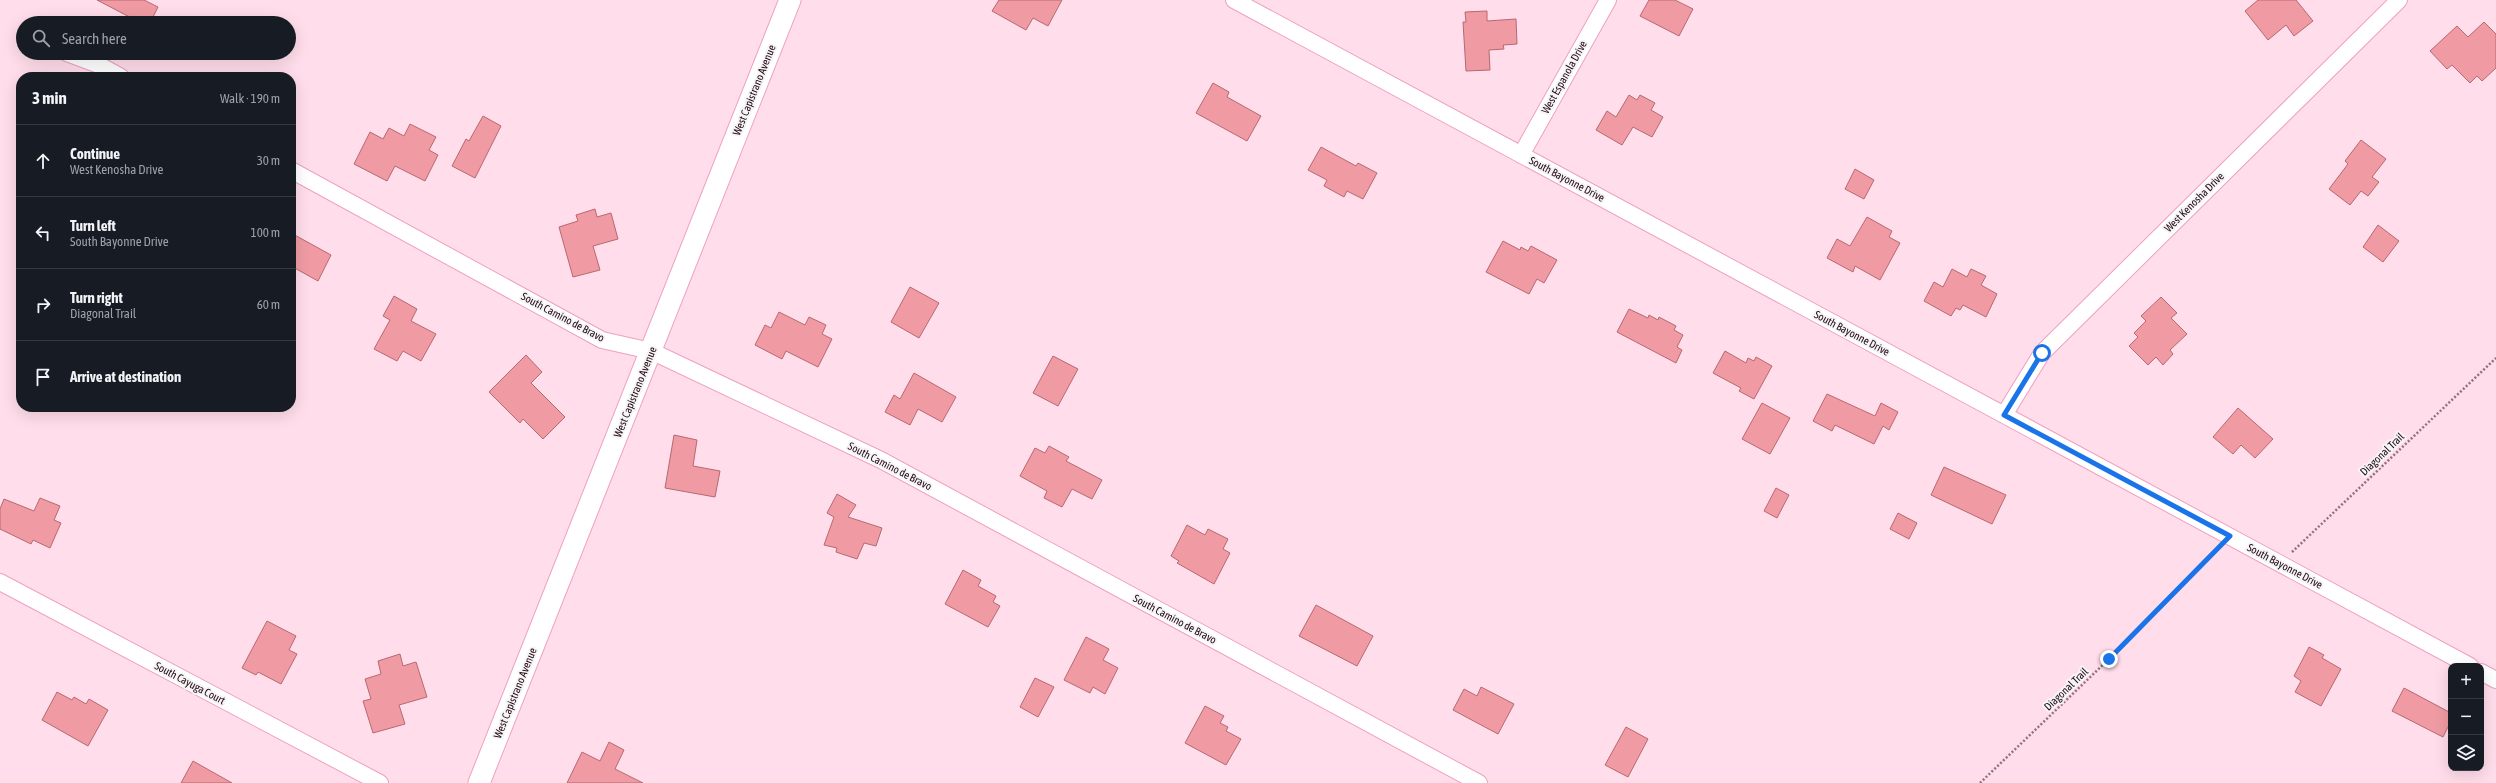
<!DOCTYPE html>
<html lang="en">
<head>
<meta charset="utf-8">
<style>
  :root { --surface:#171b24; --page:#20242c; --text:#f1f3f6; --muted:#9ea1a6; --line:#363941 }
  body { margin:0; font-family:"Asap Condensed",sans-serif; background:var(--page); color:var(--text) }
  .controls { position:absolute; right:12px; bottom:12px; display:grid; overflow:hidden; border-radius:8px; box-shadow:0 4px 16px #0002 }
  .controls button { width:36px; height:36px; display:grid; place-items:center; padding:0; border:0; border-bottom:1px solid var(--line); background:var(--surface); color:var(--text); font:20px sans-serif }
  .stop { position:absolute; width:12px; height:12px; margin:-9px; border:3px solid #1a73e8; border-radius:50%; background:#fff }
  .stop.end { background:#1a73e8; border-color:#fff; box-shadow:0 1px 4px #0008 }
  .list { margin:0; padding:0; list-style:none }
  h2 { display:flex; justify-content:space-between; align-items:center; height:52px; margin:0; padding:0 16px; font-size:17px }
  h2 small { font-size:13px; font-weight:400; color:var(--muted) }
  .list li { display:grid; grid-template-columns:26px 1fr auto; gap:12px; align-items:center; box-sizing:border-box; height:72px; padding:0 16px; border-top:1px solid var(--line) }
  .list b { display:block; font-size:15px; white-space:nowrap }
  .list p { margin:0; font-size:13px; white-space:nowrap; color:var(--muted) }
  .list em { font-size:13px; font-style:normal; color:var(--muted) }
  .icon { flex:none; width:22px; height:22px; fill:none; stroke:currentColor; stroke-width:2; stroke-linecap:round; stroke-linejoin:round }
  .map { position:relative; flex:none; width:2496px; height:783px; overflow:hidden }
  .search { position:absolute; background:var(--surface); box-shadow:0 4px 16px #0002; left:16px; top:16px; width:280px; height:44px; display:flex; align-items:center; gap:10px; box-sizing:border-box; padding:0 14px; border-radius:22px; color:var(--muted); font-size:15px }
  .panel { position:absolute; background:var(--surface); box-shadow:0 4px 16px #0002; left:16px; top:72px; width:280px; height:340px; border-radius:16px }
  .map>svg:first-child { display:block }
  .building { fill:#f09ba4; stroke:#b76871 }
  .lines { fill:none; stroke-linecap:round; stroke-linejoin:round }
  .minor-casing { stroke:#efa0c1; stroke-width:18 }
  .tertiary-casing { stroke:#efa0c1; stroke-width:23 }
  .path { stroke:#90717e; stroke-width:2.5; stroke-dasharray:2 2; stroke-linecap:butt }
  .minor { stroke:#fff; stroke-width:16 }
  .tertiary { stroke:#fff; stroke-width:21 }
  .route { stroke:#1a73e8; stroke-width:5 }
  .labels { text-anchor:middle; stroke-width:4; stroke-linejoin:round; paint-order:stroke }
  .street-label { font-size:11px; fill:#230714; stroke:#f5f5f5 }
</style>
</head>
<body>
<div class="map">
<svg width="2496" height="783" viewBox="0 0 2496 783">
  <rect width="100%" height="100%" fill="#ffddea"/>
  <path class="building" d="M97,0h47l14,7 -8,16h-9z
    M999,0h63l-14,26 -15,-8 -7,12 -34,-19z
    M1649,0h26l18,9 -14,27 -39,-20z
    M2258,0h38l17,21 -19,15 -8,-11 -18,15 -23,-29z
    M1487,11v10l29,-2 1,25 -14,1 1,4 -15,1 1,20 -24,1 -3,-49h3l-1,-10z
    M2484,22l12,12v34l-14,13 -5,-5 -7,7 -18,-18 -5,4 -17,-18 27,-25 11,11z
    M1213,83l16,9 -2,5 34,19 -14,25 -51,-28z
    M1629,95l8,5 3,-5 15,8 -4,7 12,7 -11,20 -19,-10 -11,18 -26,-15 11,-19 9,6z
    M483,116l18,10 -26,52 -23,-12 14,-27 3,2z
    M410,124l26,13 -7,13 9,5 -13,26 -30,-15 -8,15 -33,-17 16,-32 13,7 6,-11 15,8z
    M2361,140l25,19 -14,18 7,5 -11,14 -7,-5 -11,14 -21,-16 19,-25 -3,-3z
    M1321,147l35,19 2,-3 19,10 -14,26 -16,-8 -3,6 -20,-11 3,-6 -19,-10z
    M1855,169l19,11 -10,19 -19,-10z
    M595,209l2,8 14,-4 7,26 -25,7 7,24 -27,7 -14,-50 19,-6 -2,-6z
    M1867,217l25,14 -3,6 11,6 -20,37 -25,-14 -2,6 -26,-14 10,-19 13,7z
    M2378,225l21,16 -16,21 -20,-15z
    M291,233l40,22 -13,26 -27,-15z
    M1503,241l17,9 1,-3 7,4 3,-5 26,14 -13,23 -7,-4 -8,15 -43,-22z
    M1952,269l15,8 4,-8 15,7 -5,9 16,9 -11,23 -23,-12 -3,5 -4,-2 -5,8 -27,-15 10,-19 9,5z
    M910,287l29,16 -20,35 -28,-16z
    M394,296l23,13 -6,12 25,13 -15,27 -18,-10 -6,10 -23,-12 16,-29 -7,-4z
    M2161,297l16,16 -6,5 16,16 -17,16 3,4 -10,11 -7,-8 -8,8 -19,-19 9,-9 -4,-4 12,-12 -5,-5z
    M1629,309l19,9 1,-3 9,5 1,-3 17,9 -2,4 9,5 -6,12 5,3 -6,13 -59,-31z
    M779,312l26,13 4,-8 17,8 -4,9 10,5 -14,28 -32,-16 -4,8 -27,-14 10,-20 6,3z
    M1725,351l21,12 2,-5 6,3 2,-4 16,9 -18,33 -15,-8 2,-3 -28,-15z
    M526,355l16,17 -11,11 34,34 -22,22 -20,-20 -3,4 -31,-31z
    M1053,356l25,13 -20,37 -25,-13z
    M914,373l42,24 -14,25 -24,-13 -8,16 -25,-13 9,-17 6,4z
    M1827,394l48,22 6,-13 17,9 -9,18 -6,-4 -9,18 -39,-19 -3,6 -19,-10z
    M1762,403l28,15 -20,36 -28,-15z
    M2238,408l35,31 -18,19 -14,-13 -8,9 -20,-17z
    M674,435l23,5 -4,26 27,5 -5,26 -50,-9z
    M1049,446l20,11 -3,4 36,19 -10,19 -20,-10 -10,18 -18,-9 3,-7 -27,-15 15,-28 10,5z
    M1944,467l62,28 -14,29 -61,-29z
    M1776,488l13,7 -12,23 -13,-7z
    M837,494l19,11 -8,12 34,11 -6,18 -12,-3 -7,16 -21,-7 1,-4 -13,-3 10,-28 -7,-4z
    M40,498l20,8 -6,14 7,3 -11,25 -17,-8 -2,4 -31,-15v-20l4,-10 30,12z
    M1898,513l19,10 -8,16 -19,-10z
    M1187,525l18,10 3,-6 20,10 -5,10 7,4 -16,31 -37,-21 2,-2 -8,-5z
    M963,570l18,10 -3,6 18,10 -3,6 7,4 -12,21 -43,-23z
    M1316,605l57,31 -16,30 -58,-30z
    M267,621l29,15 -7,14 8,4 -16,30 -23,-12 -2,3 -14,-7z
    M1086,637l23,12 -6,11 15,8 -13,26 -12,-7 -3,6 -26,-13z
    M2309,647l15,8 -2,3 19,11 -20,37 -26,-14 6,-11 -7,-5z
    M400,654l3,12 13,-4 11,35 -28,8 6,19 -32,9 -10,-32 8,-2 -6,-20 16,-5 -3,-13z
    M1035,678l19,9 -16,30 -18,-10z
    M1481,687l33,17 -16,30 -45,-24 11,-21 13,7z
    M2404,688l47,25v8l-8,16 -51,-26z
    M57,692l15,8 2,-3 12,7 3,-5 19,11 -20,36 -46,-26z
    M1205,706l19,10 -4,7 8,4 -2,4 15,8 -15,26 -41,-22z
    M1626,727l22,12 -20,38 -23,-12z
    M609,742l15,8 -9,19 28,14h-76l15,-31 18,9z
    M193,761l39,22h-51z"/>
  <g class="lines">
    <defs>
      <path id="minor" d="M1234,0l1236,666
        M67,53l32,12 22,12
        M1521,155l87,-155
        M291,170l311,170 49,11 230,109 598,323
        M2004,415l38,-62 357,-353
        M0,582l380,201
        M2481,672l15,8"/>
      <path id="tertiary" d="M479,783l311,-783"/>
    </defs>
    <use href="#minor" class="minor-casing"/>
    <use href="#tertiary" class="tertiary-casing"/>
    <path class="path" d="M2292,552l204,-194
      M1980,783l129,-124 108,-110"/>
    <use href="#minor" class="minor"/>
    <use href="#tertiary" class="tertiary"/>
  </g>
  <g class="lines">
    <path class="route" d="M2042,353l-38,62 226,121 -121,123"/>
  </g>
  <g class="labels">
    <g class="street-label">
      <text transform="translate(1564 77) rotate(-61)" y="4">West Espanola Drive</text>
      <text transform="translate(754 90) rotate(-68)" y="4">West Capistrano Avenue</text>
      <text transform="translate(1567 179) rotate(28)" y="4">South Bayonne Drive</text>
      <text transform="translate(2194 202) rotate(-45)" y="4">West Kenosha Drive</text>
      <text transform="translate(563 317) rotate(28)" y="4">South Camino de Bravo</text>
      <text transform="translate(1852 333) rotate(28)" y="4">South Bayonne Drive</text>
      <text transform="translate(635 392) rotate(-68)" y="4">West Capistrano Avenue</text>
      <text transform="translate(2382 454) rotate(-44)" y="4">Diagonal Trail</text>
      <text transform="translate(890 466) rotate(27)" y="4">South Camino de Bravo</text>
      <text transform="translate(2285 566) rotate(28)" y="4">South Bayonne Drive</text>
      <text transform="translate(1175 619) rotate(28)" y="4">South Camino de Bravo</text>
      <text transform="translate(190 683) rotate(28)" y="4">South Cayuga Court</text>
      <text transform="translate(2066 689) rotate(-44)" y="4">Diagonal Trail</text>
      <text transform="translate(515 693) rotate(-68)" y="4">West Capistrano Avenue</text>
    </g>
  </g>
</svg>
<div class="controls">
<button>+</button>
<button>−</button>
<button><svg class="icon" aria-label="layers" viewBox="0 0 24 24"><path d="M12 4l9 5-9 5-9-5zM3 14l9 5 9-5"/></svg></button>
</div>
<div class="stop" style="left:2042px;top:353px"></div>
<div class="stop end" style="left:2109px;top:659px"></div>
<div class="search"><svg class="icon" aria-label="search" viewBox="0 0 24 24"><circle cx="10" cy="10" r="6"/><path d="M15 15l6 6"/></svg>Search here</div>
<section class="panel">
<h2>3 min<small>Walk · 190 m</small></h2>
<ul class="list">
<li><svg class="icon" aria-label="ahead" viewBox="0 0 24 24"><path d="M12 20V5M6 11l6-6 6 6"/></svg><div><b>Continue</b><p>West Kenosha Drive</p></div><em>30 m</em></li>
<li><svg class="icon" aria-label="left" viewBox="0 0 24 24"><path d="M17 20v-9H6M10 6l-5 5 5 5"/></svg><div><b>Turn left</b><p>South Bayonne Drive</p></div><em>100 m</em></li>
<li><svg class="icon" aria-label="right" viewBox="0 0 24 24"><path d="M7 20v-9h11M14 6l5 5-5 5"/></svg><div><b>Turn right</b><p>Diagonal Trail</p></div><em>60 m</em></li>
<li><svg class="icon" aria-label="arrive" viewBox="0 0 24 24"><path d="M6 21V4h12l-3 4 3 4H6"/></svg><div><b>Arrive at destination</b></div></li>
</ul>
</section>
</div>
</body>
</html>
